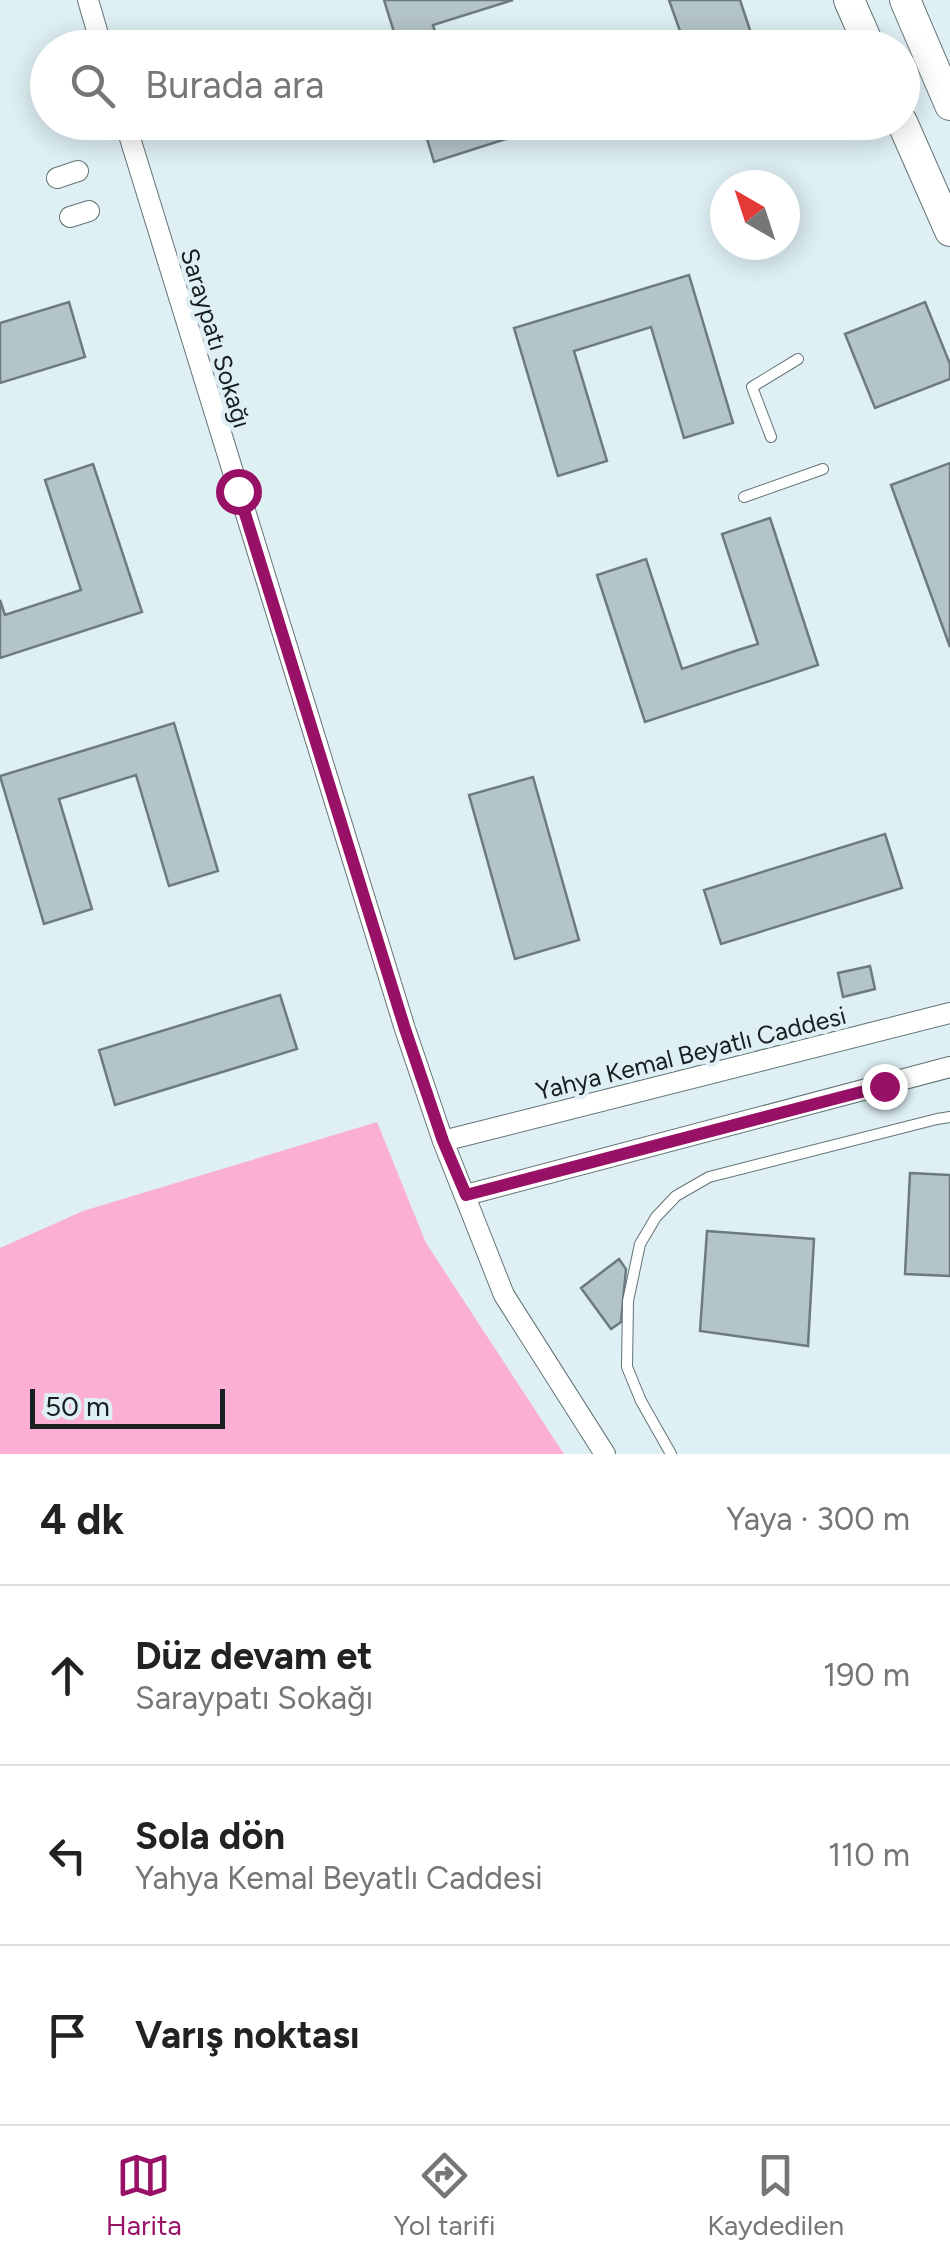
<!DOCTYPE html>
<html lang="tr">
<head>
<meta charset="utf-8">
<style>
  :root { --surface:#fff; --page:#f2f2f2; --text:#222; --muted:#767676; --line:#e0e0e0; --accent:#981166 }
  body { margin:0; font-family:Figtree,sans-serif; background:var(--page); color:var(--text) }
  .compass { position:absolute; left:710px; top:170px; width:90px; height:90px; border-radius:50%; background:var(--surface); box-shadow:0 5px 25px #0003; rotate:321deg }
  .scale { position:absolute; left:30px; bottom:25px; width:195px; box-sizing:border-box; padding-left:10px; border:5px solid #191f21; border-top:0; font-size:28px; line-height:35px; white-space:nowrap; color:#191f21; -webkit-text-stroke:8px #def0f4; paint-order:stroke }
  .stop { position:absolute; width:30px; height:30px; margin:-22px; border:8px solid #981166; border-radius:50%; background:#fff }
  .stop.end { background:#981166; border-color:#fff; box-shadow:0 2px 10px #0008 }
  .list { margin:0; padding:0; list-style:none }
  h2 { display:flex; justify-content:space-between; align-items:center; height:130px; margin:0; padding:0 40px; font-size:42px }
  h2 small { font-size:32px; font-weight:400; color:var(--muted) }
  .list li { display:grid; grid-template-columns:65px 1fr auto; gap:30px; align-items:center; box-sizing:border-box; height:180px; padding:0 40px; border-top:2px solid var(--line) }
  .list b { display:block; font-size:38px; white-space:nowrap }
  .list p { margin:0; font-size:32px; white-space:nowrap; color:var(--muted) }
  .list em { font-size:32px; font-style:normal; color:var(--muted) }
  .icon { flex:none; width:55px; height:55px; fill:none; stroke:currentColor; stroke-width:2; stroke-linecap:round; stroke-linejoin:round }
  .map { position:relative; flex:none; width:950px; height:1454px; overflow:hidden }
  .search { position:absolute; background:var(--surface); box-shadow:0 5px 25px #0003; left:30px; right:30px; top:30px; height:110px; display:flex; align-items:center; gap:25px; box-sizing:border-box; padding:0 35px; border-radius:55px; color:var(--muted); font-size:38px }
  .sheet { height:670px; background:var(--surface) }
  nav { display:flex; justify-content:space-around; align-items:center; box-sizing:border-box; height:140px; border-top:2px solid var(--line); background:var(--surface); font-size:28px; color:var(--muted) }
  nav a { display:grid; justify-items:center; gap:5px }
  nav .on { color:var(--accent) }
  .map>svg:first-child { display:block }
  .green { fill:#fcafd4 }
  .building { fill:#b4c5c9; stroke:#6b7b7e; stroke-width:2.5 }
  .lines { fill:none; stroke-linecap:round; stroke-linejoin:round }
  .lane-casing { stroke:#637477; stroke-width:12 }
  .street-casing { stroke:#637477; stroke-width:22 }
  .secondary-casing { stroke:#637477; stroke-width:32 }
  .lane { stroke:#fff; stroke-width:10 }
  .street { stroke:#fff; stroke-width:20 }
  .secondary { stroke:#fff; stroke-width:30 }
  .route { stroke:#981166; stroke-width:12 }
  .labels { text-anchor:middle; stroke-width:9; stroke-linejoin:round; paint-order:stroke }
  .street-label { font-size:25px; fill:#191f21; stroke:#def0f4 }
</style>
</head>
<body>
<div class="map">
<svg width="950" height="1454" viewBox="0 0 950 1454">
  <rect width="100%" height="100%" fill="#def0f4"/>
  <path class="green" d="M377,1122l49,121 138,211h-564v-206l83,-37z"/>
  <path class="building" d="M384,0h129l-80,25 7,23h-41z
    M669,0h71l16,48h-70z
    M422,122h137l-125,40z
    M689,275l44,148 -49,15 -33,-111 -77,24 33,110 -49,15 -44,-148z
    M69,302l16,55 -85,26v-60z
    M925,302l25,62v15l-75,29 -30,-74z
    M950,463v184l-59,-162z
    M93,464l49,148 -142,46v-58l5,15 76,-25 -36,-110z
    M770,518l48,147 -173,57 -48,-147 49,-16 36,110 56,-19 20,-6 -36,-110z
    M174,723l44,148 -49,15 -33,-111 -77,24 33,110 -48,15 -44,-148z
    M533,777l46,163 -64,19 -46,-164z
    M885,834l17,54 -181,56 -17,-54z
    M870,966l5,23 -32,8 -5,-24z
    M280,995l17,54 -182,56 -16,-55z
    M910,1173l40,2v101l-45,-2z
    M707,1231l107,8 -6,107 -108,-15z
    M619,1259l7,10 -5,53 -10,7 -30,-41z"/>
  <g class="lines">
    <defs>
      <path id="lane" d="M785,234l2,1
        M771,437l-19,-50 46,-28
        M744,497l79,-28
        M671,1454l-30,-53 -14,-34 1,-66 12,-57 16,-27 20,-21 33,-19 228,-58 13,-2"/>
      <path id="street" d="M88,0l14,48
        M125,122l280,907 38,112 61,154 101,159
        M57,178l21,-7
        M70,217l19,-6
        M443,1141l507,-128
        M466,1195l484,-128"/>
      <path id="secondary" d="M849,0l21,48
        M905,0l45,105
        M902,122l48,109"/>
    </defs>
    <use href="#lane" class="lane-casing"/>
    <use href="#street" class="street-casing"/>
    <use href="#secondary" class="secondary-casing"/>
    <use href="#lane" class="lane"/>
    <use href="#street" class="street"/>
    <use href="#secondary" class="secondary"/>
  </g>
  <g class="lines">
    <path class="route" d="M238,491l167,538 38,112 23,54 418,-109"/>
  </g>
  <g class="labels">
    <g class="street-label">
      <text transform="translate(216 338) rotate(73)" y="9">Saraypatı Sokağı</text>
      <text transform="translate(691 1053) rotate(-14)" y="9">Yahya Kemal Beyatlı Caddesi</text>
    </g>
  </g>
</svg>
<svg class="compass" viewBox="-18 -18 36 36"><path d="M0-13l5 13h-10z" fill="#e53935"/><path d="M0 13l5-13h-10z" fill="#767676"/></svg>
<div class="scale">50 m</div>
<div class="stop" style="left:238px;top:491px"></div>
<div class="stop end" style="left:884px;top:1086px"></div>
<div class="search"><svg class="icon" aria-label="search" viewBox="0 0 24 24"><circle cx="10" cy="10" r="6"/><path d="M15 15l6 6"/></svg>Burada ara</div>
</div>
<section class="sheet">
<h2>4 dk<small>Yaya · 300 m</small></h2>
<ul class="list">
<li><svg class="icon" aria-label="ahead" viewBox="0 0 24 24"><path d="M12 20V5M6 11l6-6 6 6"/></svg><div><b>Düz devam et</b><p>Saraypatı Sokağı</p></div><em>190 m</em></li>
<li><svg class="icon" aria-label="left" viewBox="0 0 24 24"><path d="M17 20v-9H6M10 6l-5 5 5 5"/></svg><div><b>Sola dön</b><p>Yahya Kemal Beyatlı Caddesi</p></div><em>110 m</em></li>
<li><svg class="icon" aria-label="arrive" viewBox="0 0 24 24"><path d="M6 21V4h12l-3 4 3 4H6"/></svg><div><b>Varış noktası</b></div></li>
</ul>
</section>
<nav>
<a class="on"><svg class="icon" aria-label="map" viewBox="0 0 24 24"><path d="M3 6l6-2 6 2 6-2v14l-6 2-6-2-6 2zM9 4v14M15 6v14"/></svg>Harita</a>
<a><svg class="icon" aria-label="directions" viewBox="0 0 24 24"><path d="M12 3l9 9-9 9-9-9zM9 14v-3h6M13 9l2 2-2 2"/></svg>Yol tarifi</a>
<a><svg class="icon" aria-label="saved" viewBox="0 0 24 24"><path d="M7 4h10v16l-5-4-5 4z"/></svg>Kaydedilen</a>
</nav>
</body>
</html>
